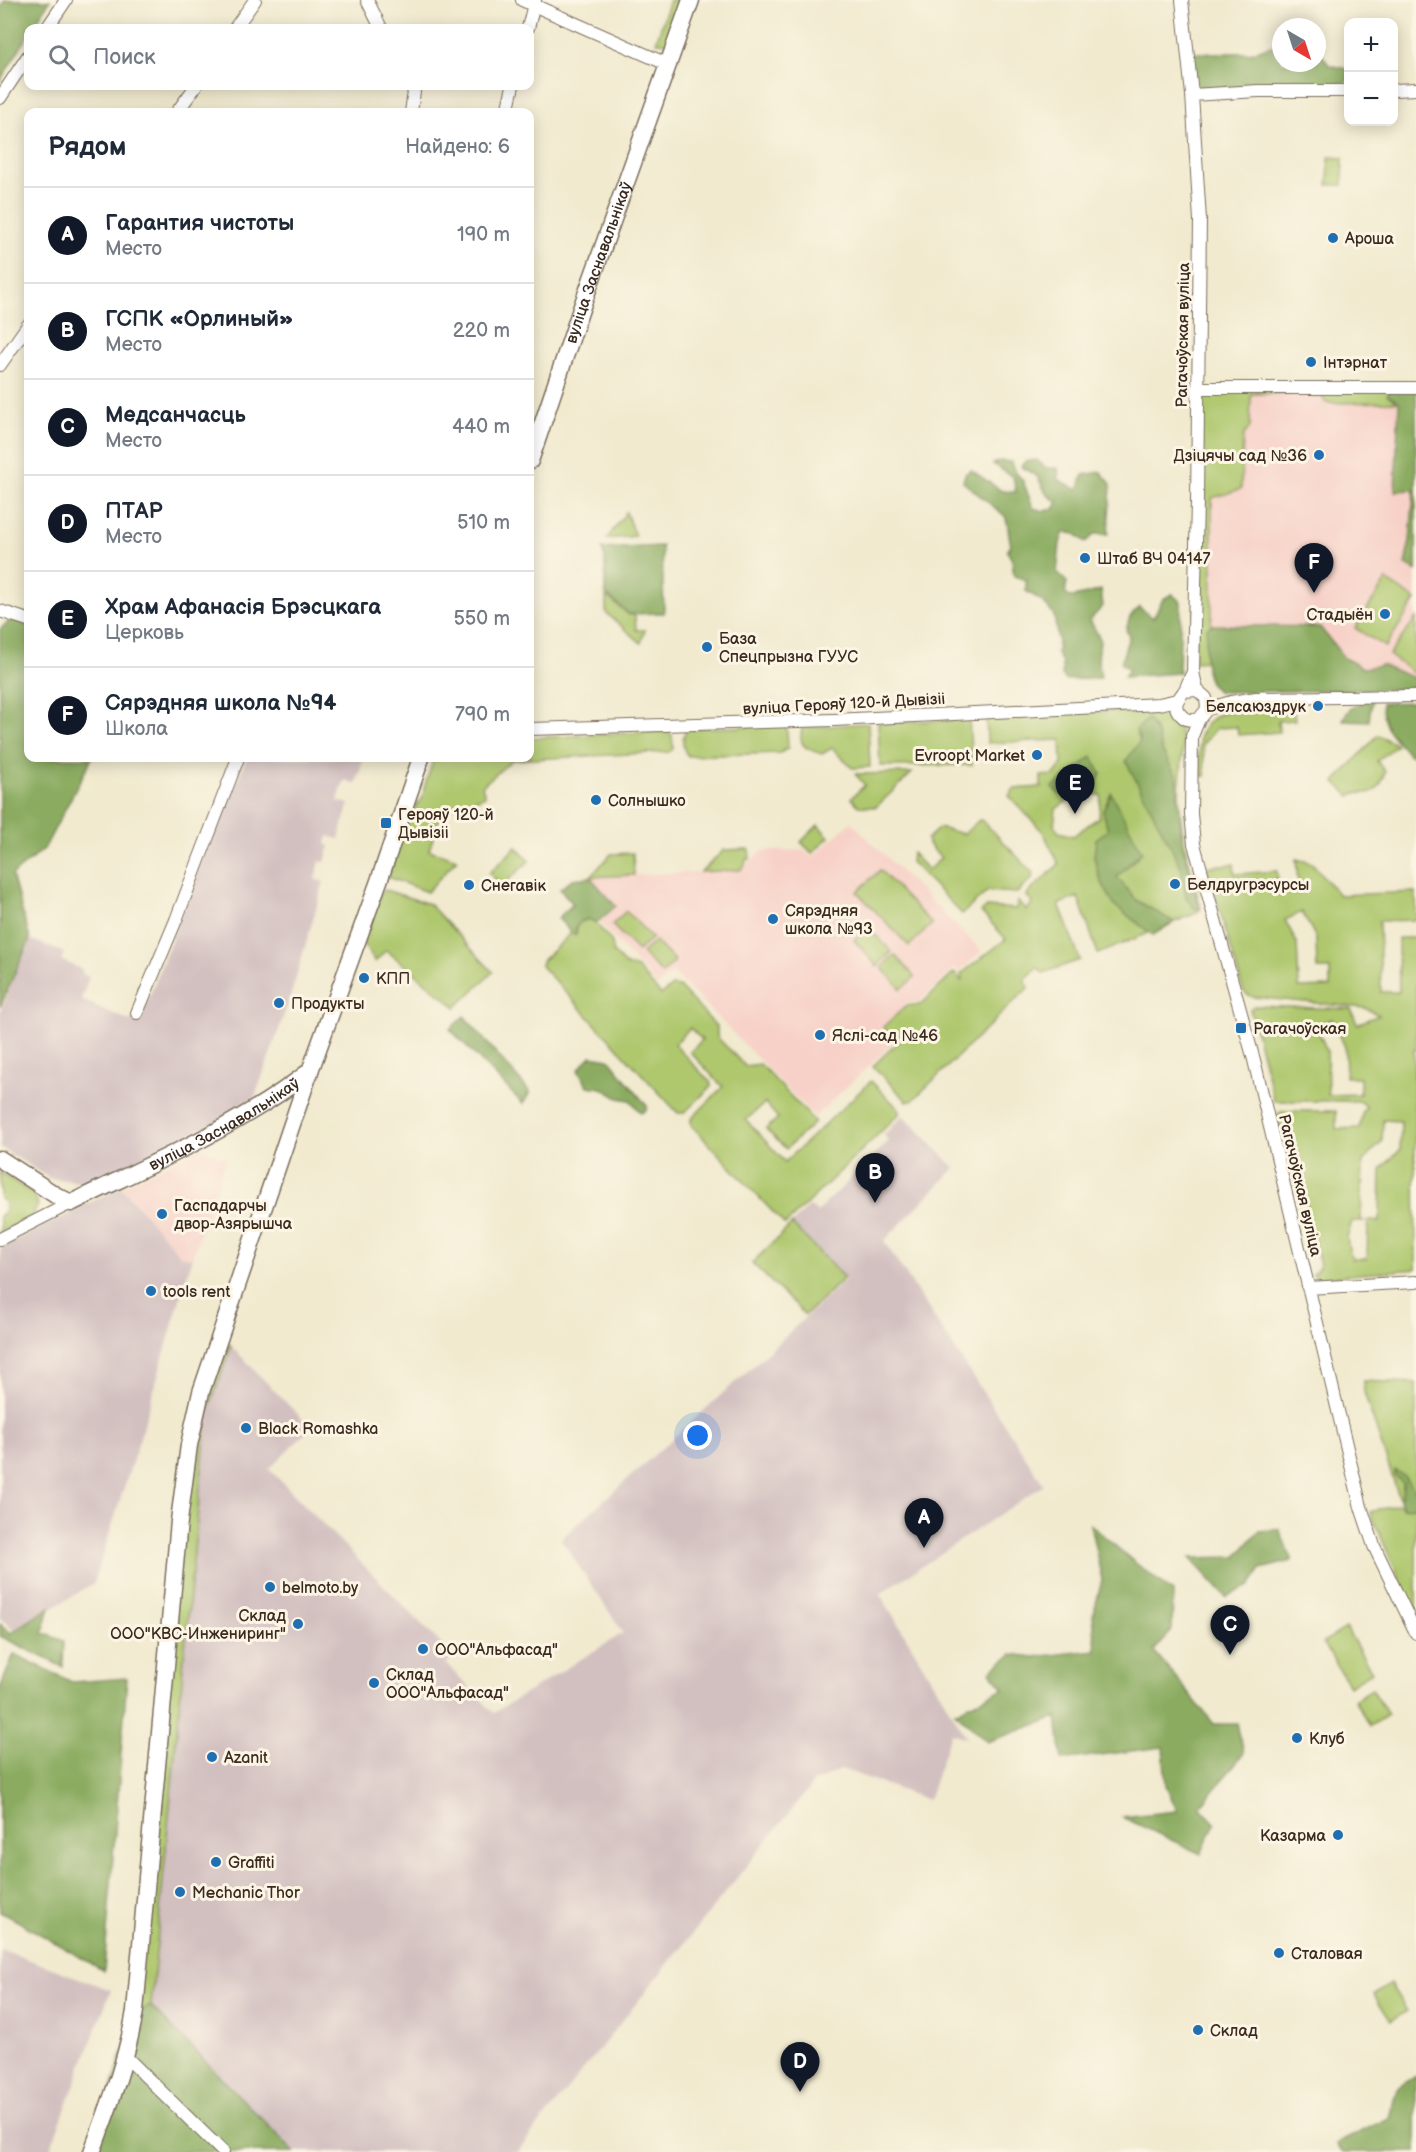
<!DOCTYPE html>
<html lang="ru">
<head>
<meta charset="utf-8">
<style>
  :root { --surface:#fff; --page:#f6f6f7; --text:#1f2937; --muted:#747a83; --line:#e0e1e3; --accent:#111827 }
  body { margin:0; font-family:"Balsamiq Sans",sans-serif; background:var(--page); color:var(--text) }
  .controls { position:absolute; right:18px; top:18px; display:grid; overflow:hidden; border-radius:12px; box-shadow:0 3px 15px #0003 }
  .controls button { width:54px; height:54px; display:grid; place-items:center; padding:0; border:0; border-bottom:2px solid var(--line); background:var(--surface); color:var(--text); font:30px sans-serif }
  .compass { position:absolute; left:1272px; top:18px; width:54px; height:54px; border-radius:50%; background:var(--surface); box-shadow:0 3px 15px #0003; rotate:141deg }
  .you { position:absolute; left:698px; top:1436px; width:21px; height:21px; margin:-15px; border:4px solid #fff; border-radius:50%; background:#1a73e8; box-shadow:0 0 0 9px #1a73e833 }
  .badge { display:grid; place-items:center; width:39px; height:39px; border-radius:50%; background:var(--accent); color:#fff; font-size:20px; font-weight:700 }
  .pin { position:absolute; translate:-50% -50px; filter:drop-shadow(0 2px 3px #0008) }
  .pin::after { content:''; position:absolute; top:32px; width:21px; height:18px; background:inherit; clip-path:polygon(0 0,100% 0,50% 100%) }
  .list { margin:0; padding:0; list-style:none }
  h2 { display:flex; justify-content:space-between; align-items:center; height:78px; margin:0; padding:0 24px; font-size:26px }
  h2 small { font-size:20px; font-weight:400; color:var(--muted) }
  .list li { display:grid; grid-template-columns:39px 1fr auto; gap:18px; align-items:center; box-sizing:border-box; height:96px; padding:0 24px; border-top:2px solid var(--line) }
  .list b { display:block; font-size:22px; white-space:nowrap }
  .list p { margin:0; font-size:20px; white-space:nowrap; color:var(--muted) }
  .list em { font-size:20px; font-style:normal; color:var(--muted) }
  .icon { flex:none; width:33px; height:33px; fill:none; stroke:currentColor; stroke-width:2; stroke-linecap:round; stroke-linejoin:round }
  .map { position:relative; flex:none; width:1416px; height:2152px; overflow:hidden }
  .search { position:absolute; background:var(--surface); box-shadow:0 3px 15px #0003; left:24px; top:24px; width:510px; height:66px; display:flex; align-items:center; gap:15px; box-sizing:border-box; padding:0 21px; border-radius:12px; color:var(--muted); font-size:22px }
  .panel { position:absolute; background:var(--surface); box-shadow:0 3px 15px #0003; left:24px; top:108px; width:510px; height:654px; border-radius:12px }
  .map>svg:first-child { display:block }
  .built { fill:#f7d1c8 }
  .industrial { fill:#d2bfc0 }
  .green { fill:#afc86e; stroke:#757946; stroke-width:1.5; fill-rule:evenodd }
  .forest { fill:#8bac61; stroke:#636b40; stroke-width:1.5 }
  .lines { fill:none; stroke-linecap:round; stroke-linejoin:round }
  .minor-casing { stroke:#7b6d5c; stroke-width:14 }
  .major-casing { stroke:#7b6d5c; stroke-width:19 }
  .minor { stroke:#fff; stroke-width:12 }
  .major { stroke:#fff; stroke-width:16 }
  .poi-dot { fill:#1f6fb2; stroke:#fcf5e5; stroke-width:2 }
  .labels { text-anchor:middle; stroke-width:6; stroke-linejoin:round; paint-order:stroke }
  .poi-label { font-size:16px; fill:#3b2a1e; stroke:#fcf5e5; text-anchor:start }
  .street-label { font-size:16px; fill:#3b2a1e; stroke:#fcf5e5 }
</style>
</head>
<body>
<div class="map">
<svg width="1416" height="2152" viewBox="0 0 1416 2152">
  <rect width="100%" height="100%" fill="#fcf5e5"/>
  <filter id="ink" filterUnits="userSpaceOnUse"><feTurbulence type="fractalNoise" baseFrequency=".0167" numOctaves="2"/><feDisplacementMap in="SourceGraphic" scale="12" xChannelSelector="R" yChannelSelector="G"/><feConvolveMatrix kernelMatrix="1 2 1 2 8 2 1 2 1" color-interpolation-filters="sRGB"/></filter>
  <filter id="wash" filterUnits="userSpaceOnUse"><feTurbulence type="fractalNoise" baseFrequency=".008" numOctaves="4" result="noise"/><feDisplacementMap in="SourceGraphic" scale="24" xChannelSelector="R" yChannelSelector="G"/><feGaussianBlur stdDeviation="1.35" result="paint"/><feColorMatrix in="noise" values="0 0 0 0 0 0 0 0 0 0 0 0 0 0 0 0 0 1.4 0 .05"/><feComposite in="paint" operator="in"/></filter>
  <g filter="url(#wash)">
    <rect width="100%" height="100%" fill="#f1eacf"/>
    <path class="built" d="M1319,392l8,11 72,-1 -4,88 19,-1 -4,52 -4,22 10,8 -1,107 -33,-13 -19,3 -19,-10 -24,-31 -109,-2 1,-127 29,-9 2,-53 7,-9 1,-33z
      M851,822l131,129 -23,21 -4,-4 -36,34h-11l-27,25 13,15 -79,75 -142,-145 -16,14 -84,-93 17,-16 150,-7 22,-19 41,-1 9,7z
      M201,1147l25,12 -34,99 -12,-3 -59,-68z"/>
    <path class="industrial" d="M247,758h117l-8,26 -11,-4 -4,10 -3,11 11,3 -10,35 -11,-3 -2,8 4,2 -5,16 -5,-1 -5,18 9,3 -34,116 -35,99 -19,14 -146,73 -41,-6 -49,-31v-135l30,-73 34,14 -3,7 22,10 -1,4 7,3 -8,23 49,21 1,-3 9,3 60,-156z
      M903,1115l52,53 -71,73 160,244 -164,109 87,144 -16,-5 -23,67 -86,-31 -28,13 -297,370h-223l-143,-146 56,-591 24,-69 80,82 -42,41 185,188 -8,7 48,49 129,-80 -62,-94 201,-181 84,-79 -54,-56 18,-17 7,6 72,-71 -5,-6z
      M121,1187l59,68 12,3 -51,176 -47,149 -79,48 -15,-14v-369z
      M0,1949l111,41 -62,162h-49z"/>
    <path class="green" d="M670,0h15l-14,43 -15,-1z
      M1329,157l14,1v27h-15z
      M1392,389l7,13 -73,1 -7,-11 -68,2 -1,33 -7,9 -2,53 -29,9v117l-1,10 -4,4v32l-13,1 6,-271z
      M626,512l9,24 -29,3h1z
      M1386,580l30,20 -31,47 -30,-19z
      M606,596l23,19h6l1,15h9l-4,13 -35,-30z
      M1416,618v52l-2,3 -25,-18z
      M1293,706l2,14 -17,1 1,11 -41,3 -1,-8 -20,1 -14,16 2,32h-8l3,-40 5,-10 10,-10 12,-5h24z
      M1159,711c13,5 20,13 23,27 3,13 -3,40 -3,55 1,39 12,77 22,115l-5,5 -98,41 -20,-57 -19,7 21,56 -37,13 -6,-6 -13,14 5,6 -117,114h-5l-34,-35 25,-24 -15,-15 24,-22h13l34,-32 8,8 -1,-7 45,-35 -25,-27 5,-5 30,2 1,-8 9,9 7,-7 -7,-8 33,-31 -16,-32 -34,-36 5,-7 27,-2v-11l13,-1 8,-11 -1,-24 -74,3 -1,-30zM1079,793l22,2 -2,22 -26,19 -14,-4 -5,-7 2,-16z
      M969,719l3,46 -92,1 -2,-43z
      M868,723l2,44 -18,1 -20,-20 -10,6c-16,-6 -24,-6 -20,-26z
      M783,725l4,5 1,18 -8,5 -92,3c-6,-7 -7,-19 -1,-27z
      M667,731l5,4 1,14 -4,3 -157,8 -30,26 3,10 -36,13 -10,10 -10,31 28,9 -30,33 -39,-15c6,-18 21,-69 35,-79l1,-10 10,-30h96v-20z
      M1378,735l19,10 -20,16 8,11c-5,18 -11,23 -30,21l-5,3 -15,-14z
      M912,773l-36,34 -17,-1 -8,-8 14,-13 -10,-11z
      M979,820l4,1 50,52 -1,6 -15,14 -29,-2 -26,23 -51,-52 1,-9 16,17 13,-12 -13,-14 -1,-5 12,-11 25,6z
      M818,825l11,12 -17,16 -11,-11z
      M516,847l13,14 -27,25 -13,-13z
      M749,849l1,10h-4l-1,6 -5,5 -39,2 23,-22z
      M633,853l1,22 -44,2 21,-23z
      M1296,859l16,4 27,32 77,-3v28l-37,1 2,71h18l-1,-54h18v112h-2l2,219 -97,9 -6,-4 7,-9 -16,-69 -7,-3 -21,-76 3,-4 6,-2h51v18l23,-1 4,-17 4,-4 -8,-6h-85l-24,-92 5,-3 96,3 6,15 22,-9 -14,-7 -112,-11 -7,-3 -3,-4 -28,-96h-3l-5,-26 3,-2 24,-2 1,10 42,-3 2,23 20,-1zM1302,912l14,26 1,31h13v18l-31,1 -2,-45 -12,-23zM1332,1019l13,28 1,30h14v17l-32,1 -1,-44 -11,-25zM1383,1120l18,1 -1,29 -19,19 -1,52h-19l2,-60 19,-19zM1352,1221h16l-1,38h-15v-3l-2,-1 -3,-17z
      M880,870l52,54 -23,22 -52,-54z
      M385,890l44,14 64,68 -37,35 -70,-57 -11,12 -13,-20 19,-49z
      M626,911l26,27 -14,13 -26,-26z
      M589,919l6,3 17,20 1,10 12,13 12,3 24,27 11,-9 7,1 38,40v10l28,29 15,-2 55,58 -29,27 -20,-20 12,-11 -13,-15 -19,17 39,42 86,-81 28,28v5l-114,111 -94,-100v-6l32,-32 -33,-35 12,-12 -12,-12 -16,16 37,39v4l-27,26h-6l-137,-147 1,-5 29,-28 5,1 2,-11z
      M868,927l24,25 -15,14 -23,-26z
      M655,941l20,20 -13,13 -20,-21z
      M895,955l20,22 -14,12 -20,-22z
      M0,1172l34,22 4,10 -5,11 -33,18v-17l5,-4v-10l-5,-3z
      M792,1224l52,54 -39,37 -53,-52z
      M221,1336l10,10 -24,69 -56,591 -16,5 44,-490z
      M1363,1381l53,2v234l-46,-105 30,-8 3,5 -39,-117z
      M1346,1628l26,44 -23,14 -26,-44z
      M1372,1689l16,26 -18,11 -16,-26z
      M1390,1984l17,27 -16,10 -17,-26z"/>
    <path class="forest" d="M5,0h45l-17,28h-5v7l-28,46v-73z
      M1274,45l7,4v14h36v-12l4,2 8,12 19,4v12l-13,4 -143,4 -4,-36h62z
      M1392,389l24,1v181l-11,-7 5,-23 4,-51 -19,1 4,-89 -12,-7z
      M1037,460l9,8h12l1,12 19,10 5,-15 18,-3 10,12 -3,50h-13l-9,8 -11,-8 -11,-2 -4,11 -3,30 10,9 -2,11 4,4c12,0 20,-4 32,-7l2,16 -13,14 10,19 -2,22 3,17 -35,2 -4,-5v-12l-5,-9 1,-13 -4,-26 -12,-14 -16,-10v-11l-12,-4 -2,-16 -5,-9 4,-6c-3,-10 -2,-19 -6,-29l-42,-34 2,-8 6,-4 31,21 14,1 -3,-15 -20,-13 8,-3 10,1 6,12 6,7 10,27 10,3 11,-2 4,-7 -11,-7 -10,-19 -16,-10 5,-5z
      M662,546l2,67 -35,1 -24,-21v-35l-3,-9z
      M1172,594l9,8 -2,71 -55,4 5,-8 -8,-6 8,-27 -3,-6 4,-13 9,-10 14,11 10,-19z
      M12,619l16,6v133h64l-48,91 -32,26 18,64 -30,68v-378z
      M1211,625l109,2 24,31 19,10 19,-3 32,13 2,-1v12l-197,3c-19,-11 -13,-45 -12,-64z
      M1372,700l-3,21 -26,-1c5,-13 16,-18 29,-20z
      M1416,702v53h-6c-17,-19 -28,-25 -28,-52z
      M1148,719l9,14 5,18 15,26 5,65 18,68 -6,-2 -8,-11 -5,-30 -55,-106 14,-20 -4,-11z
      M1092,757l9,17 -7,14 -17,1 -16,6 -9,-7z
      M1111,793l31,59 -25,25 19,23 38,22 -21,13 -39,-30 -14,-26 -6,-22 2,-18 12,-9 -5,-19z
      M590,877l26,29 -20,17 -7,-4c-9,1 -14,7 -13,15l-5,-1 -13,-15 15,-14 -13,-15 12,-10z
      M464,1016l66,76 -7,12 -73,-75z
      M591,1056l18,3 38,47 -1,4 -5,3 -11,-13 -12,-2 -16,-10 -14,-2 -10,-16z
      M1395,1470c9,4 14,14 21,21v16l-13,1 -3,-9 2,-4 1,-12 -8,-7z
      M1090,1524l43,37 40,31 -1,38 -18,21 60,73h23l7,29 -44,54 15,16 -14,31 -79,-37 55,-6 -11,-26 -3,-38 -101,13 -5,-43 -70,25 -32,-30 49,-24 -14,-17 22,-17 22,3 62,-7 -3,-35 9,-35z
      M1279,1529l13,32 -31,8 -11,17 -24,11 -36,-39 46,-1 23,-26z
      M50,1607l-7,26 21,8 -1,26 -63,-31v-12l11,9z
      M14,1654l58,28 55,-4 -23,293 -104,-60v-222z
      M151,2006l143,146h-202l43,-141z
      M1416,2076v76h-73l-7,-8 53,-26 8,-30z"/>
  </g>
  <g filter="url(#ink)">
    <g class="lines">
      <defs>
        <path id="minor" d="M367,0l14,28
          M522,0l147,65
          M1182,0l10,95 8,125 -3,282 -4,170 4,18
          M47,28l19,-28
          M235,28l20,-28
          M528,28l7,-28
          M1394,90l22,-1
          M1192,95l66,-4h90
          M0,98l28,-42
          M177,112l19,-26
          M411,112l3,-20 -3,-6
          M507,112l6,-26
          M0,365l28,-40
          M1197,388h219
          M0,611l28,9
          M1184,691l13,-1 9,8 1,11 -8,10c-7,2 -13,2 -18,-4 -10,-9 -2,-17 4,-25 3,-6 5,-13 8,-18
          M1207,709l24,-7 25,-4 160,-2
          M1199,719l-7,17 -1,78 3,30 60,216 107,447 13,39 42,87
          M530,729l304,-9 325,-16 18,-4
          M137,1013l39,-93 62,-162
          M0,1239l71,-36
          M1308,1288l108,-6
          M125,2056l98,96"/>
        <g id="major">
          <path id="s1" d="M530,461l51,-152 110,-309"/>
          <path id="s2" d="M0,1159l57,37 14,7c82,-40 167,-76 239,-132"/>
          <path d="M92,2152c17,-46 35,-92 43,-141l44,-490 10,-76 12,-53 109,-321 69,-190 42,-123"/>
        </g>
      </defs>
      <use href="#minor" class="minor-casing"/>
      <use href="#major" class="major-casing"/>
      <use href="#minor" class="minor"/>
      <use href="#major" class="major"/>
    </g>
  </g>
  <g class="poi-dot">
    <circle cx="1333" cy="238" r="6"/>
    <circle cx="1311" cy="362" r="6"/>
    <circle cx="1319" cy="455" r="6"/>
    <circle cx="1085" cy="558" r="6"/>
    <circle cx="1385" cy="614" r="6"/>
    <circle cx="707" cy="647" r="6"/>
    <circle cx="1318" cy="706" r="6"/>
    <circle cx="1037" cy="755" r="6"/>
    <circle cx="596" cy="800" r="6"/>
    <rect x="380" y="817" width="12" height="12" rx="3"/>
    <circle cx="1175" cy="884" r="6"/>
    <circle cx="469" cy="885" r="6"/>
    <circle cx="773" cy="919" r="6"/>
    <circle cx="364" cy="978" r="6"/>
    <circle cx="279" cy="1003" r="6"/>
    <rect x="1235" y="1022" width="12" height="12" rx="3"/>
    <circle cx="820" cy="1035" r="6"/>
    <circle cx="162" cy="1214" r="6"/>
    <circle cx="151" cy="1291" r="6"/>
    <circle cx="246" cy="1428" r="6"/>
    <circle cx="270" cy="1587" r="6"/>
    <circle cx="298" cy="1624" r="6"/>
    <circle cx="423" cy="1649" r="6"/>
    <circle cx="374" cy="1683" r="6"/>
    <circle cx="1297" cy="1738" r="6"/>
    <circle cx="212" cy="1757" r="6"/>
    <circle cx="1338" cy="1835" r="6"/>
    <circle cx="216" cy="1862" r="6"/>
    <circle cx="180" cy="1892" r="6"/>
    <circle cx="1279" cy="1953" r="6"/>
    <circle cx="1198" cy="2030" r="6"/>
  </g>
  <g class="labels">
    <g class="poi-label">
      <text x="1345" y="244">Ароша</text>
      <text x="1323" y="368">Інтэрнат</text>
      <text x="1307" y="461" text-anchor="end">Дзіцячы сад №36</text>
      <text x="1097" y="564">Штаб ВЧ 04147</text>
      <text x="1373" y="620" text-anchor="end">Стадыён</text>
      <text x="719" y="644">База<tspan x="719" dy="18">Спецпрызна ГУУС</tspan></text>
      <text x="1306" y="712" text-anchor="end">Белсаюздрук</text>
      <text x="1025" y="761" text-anchor="end">Evroopt Market</text>
      <text x="608" y="806">Солнышко</text>
      <text x="398" y="820">Герояў 120-й<tspan x="398" dy="18">Дывізіі</tspan></text>
      <text x="1187" y="890">Белдругрэсурсы</text>
      <text x="481" y="891">Снегавік</text>
      <text x="785" y="916">Сярэдняя<tspan x="785" dy="18">школа №93</tspan></text>
      <text x="376" y="984">КПП</text>
      <text x="291" y="1009">Продукты</text>
      <text x="1253" y="1034">Рагачоўская</text>
      <text x="832" y="1041">Яслі-сад №46</text>
      <text x="174" y="1211">Гаспадарчы<tspan x="174" dy="18">двор-Азярышча</tspan></text>
      <text x="163" y="1297">tools rent</text>
      <text x="258" y="1434">Black Romashka</text>
      <text x="282" y="1593">belmoto.by</text>
      <text x="286" y="1621" text-anchor="end">Склад<tspan x="286" dy="18">ООО"КВС-Инжениринг"</tspan></text>
      <text x="435" y="1655">ООО"Альфасад"</text>
      <text x="386" y="1680">Склад<tspan x="386" dy="18">ООО"Альфасад"</tspan></text>
      <text x="1309" y="1744">Клуб</text>
      <text x="224" y="1763">Azanit</text>
      <text x="1326" y="1841" text-anchor="end">Казарма</text>
      <text x="228" y="1868">Graffiti</text>
      <text x="192" y="1898">Mechanic Thor</text>
      <text x="1291" y="1959">Сталовая</text>
      <text x="1210" y="2036">Склад</text>
    </g>
    <g class="street-label">
      <text dy="6" stroke="none"><textPath href="#s1" startOffset="210">вуліца Заснавальнікаў</textPath></text>
      <text transform="translate(1182 335) rotate(-89)" y="6">Рагачоўская вуліца</text>
      <text transform="translate(844 703) rotate(-3)" y="6">вуліца Герояў 120-й Дывізіі</text>
      <text dy="6" stroke="none"><textPath href="#s2" startOffset="256">вуліца Заснавальнікаў</textPath></text>
      <text transform="translate(1301 1185) rotate(77)" y="6">Рагачоўская вуліца</text>
    </g>
  </g>
</svg>
<div class="controls">
<button>+</button>
<button>−</button>
</div>
<svg class="compass" viewBox="-18 -18 36 36"><path d="M0-13l5 13h-10z" fill="#e53935"/><path d="M0 13l5-13h-10z" fill="#747a83"/></svg>
<div class="you"></div>
<div class="pin badge" style="left:924px;top:1548px">A</div>
<div class="pin badge" style="left:875px;top:1203px">B</div>
<div class="pin badge" style="left:1230px;top:1655px">C</div>
<div class="pin badge" style="left:800px;top:2092px">D</div>
<div class="pin badge" style="left:1075px;top:814px">E</div>
<div class="pin badge" style="left:1314px;top:593px">F</div>
<div class="search"><svg class="icon" aria-label="search" viewBox="0 0 24 24"><circle cx="10" cy="10" r="6"/><path d="M15 15l6 6"/></svg>Поиск</div>
<section class="panel">
<h2>Рядом<small>Найдено: 6</small></h2>
<ul class="list">
<li><span class="badge">A</span><div><b>Гарантия чистоты</b><p>Место</p></div><em>190 m</em></li>
<li><span class="badge">B</span><div><b>ГСПК «Орлиный»</b><p>Место</p></div><em>220 m</em></li>
<li><span class="badge">C</span><div><b>Медсанчасць</b><p>Место</p></div><em>440 m</em></li>
<li><span class="badge">D</span><div><b>ПТАР</b><p>Место</p></div><em>510 m</em></li>
<li><span class="badge">E</span><div><b>Храм Афанасія Брэсцкага</b><p>Церковь</p></div><em>550 m</em></li>
<li><span class="badge">F</span><div><b>Сярэдняя школа №94</b><p>Школа</p></div><em>790 m</em></li>
</ul>
</section>
</div>
</body>
</html>
